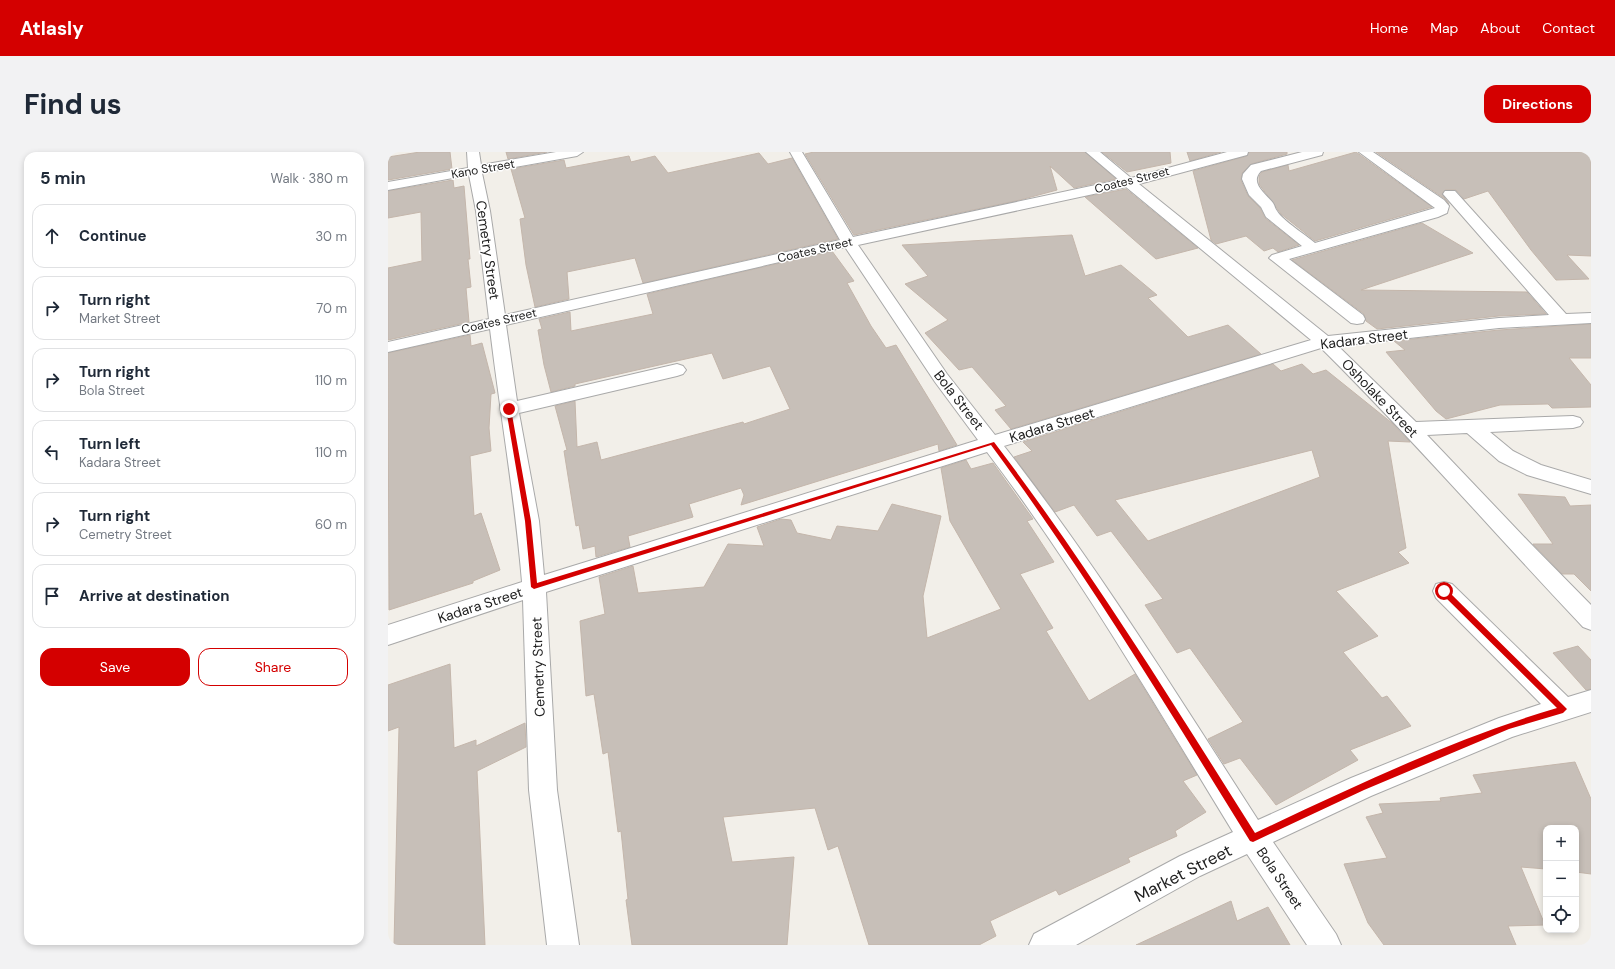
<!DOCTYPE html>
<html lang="en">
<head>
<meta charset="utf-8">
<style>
  :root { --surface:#fff; --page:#f2f2f3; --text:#1f2937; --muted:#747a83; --line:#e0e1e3; --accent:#d40000 }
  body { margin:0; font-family:"DM Sans",sans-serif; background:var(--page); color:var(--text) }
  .controls { position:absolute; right:12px; bottom:12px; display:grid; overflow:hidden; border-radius:8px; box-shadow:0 2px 6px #0003 }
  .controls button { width:36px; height:36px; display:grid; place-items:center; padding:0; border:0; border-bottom:1px solid var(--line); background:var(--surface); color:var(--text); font:20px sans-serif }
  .stop { position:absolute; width:12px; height:12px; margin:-9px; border:3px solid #d40000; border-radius:50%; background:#fff }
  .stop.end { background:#d40000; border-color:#fff; box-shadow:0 1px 4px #0008 }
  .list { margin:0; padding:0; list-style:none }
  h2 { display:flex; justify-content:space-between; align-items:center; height:52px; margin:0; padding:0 16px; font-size:17px }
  h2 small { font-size:13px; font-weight:400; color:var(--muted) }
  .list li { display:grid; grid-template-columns:26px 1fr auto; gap:12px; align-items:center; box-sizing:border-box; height:64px; margin:0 8px 8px; padding:0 8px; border:1px solid var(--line); border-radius:12px }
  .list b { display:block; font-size:15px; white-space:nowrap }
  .list p { margin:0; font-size:13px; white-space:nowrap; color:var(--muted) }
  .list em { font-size:13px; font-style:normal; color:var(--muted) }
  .actions { display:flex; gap:8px; padding:12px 16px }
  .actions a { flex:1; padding:9px 0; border:1px solid var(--accent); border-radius:12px; text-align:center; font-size:14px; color:var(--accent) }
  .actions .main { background:var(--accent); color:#fff }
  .icon { flex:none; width:22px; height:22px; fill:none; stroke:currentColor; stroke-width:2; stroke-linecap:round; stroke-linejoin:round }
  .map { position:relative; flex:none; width:1203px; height:793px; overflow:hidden; border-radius:12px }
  header { display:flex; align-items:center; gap:24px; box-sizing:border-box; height:56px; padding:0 20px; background:var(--accent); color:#fff }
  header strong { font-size:19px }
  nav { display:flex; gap:22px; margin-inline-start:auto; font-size:14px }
  .intro { display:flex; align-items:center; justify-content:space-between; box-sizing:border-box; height:96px; padding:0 24px }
  h1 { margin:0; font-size:28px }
  .button { padding:10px 18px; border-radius:12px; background:var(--accent); color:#fff; font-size:14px; font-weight:700 }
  main { display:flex; gap:24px; padding:0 24px }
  aside { flex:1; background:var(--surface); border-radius:12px; box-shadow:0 2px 6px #0003 }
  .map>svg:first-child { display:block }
  .building { fill:#c7bfb8; stroke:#c4b6ab; fill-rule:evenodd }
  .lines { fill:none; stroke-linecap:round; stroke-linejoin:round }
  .minor-casing { stroke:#a9a9a9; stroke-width:2 }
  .minor { fill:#fff; fill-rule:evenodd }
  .route { fill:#d40000 }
  .labels { text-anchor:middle; stroke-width:3; stroke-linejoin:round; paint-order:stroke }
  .far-street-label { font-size:12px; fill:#222; stroke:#fff }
  .street-label { font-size:14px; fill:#222; stroke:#fff }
  .near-street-label { font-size:17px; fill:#222; stroke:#fff }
</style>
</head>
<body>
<header>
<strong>Atlasly</strong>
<nav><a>Home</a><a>Map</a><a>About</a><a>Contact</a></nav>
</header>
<div class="intro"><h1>Find us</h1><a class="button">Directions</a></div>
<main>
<aside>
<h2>5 min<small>Walk · 380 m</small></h2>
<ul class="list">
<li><svg class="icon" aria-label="ahead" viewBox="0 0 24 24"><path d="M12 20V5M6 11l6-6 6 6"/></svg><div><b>Continue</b></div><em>30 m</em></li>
<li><svg class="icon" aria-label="right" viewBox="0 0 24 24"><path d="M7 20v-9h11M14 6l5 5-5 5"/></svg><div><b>Turn right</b><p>Market Street</p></div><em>70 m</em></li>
<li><svg class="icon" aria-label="right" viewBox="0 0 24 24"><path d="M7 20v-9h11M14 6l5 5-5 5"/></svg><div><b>Turn right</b><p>Bola Street</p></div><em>110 m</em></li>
<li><svg class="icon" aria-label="left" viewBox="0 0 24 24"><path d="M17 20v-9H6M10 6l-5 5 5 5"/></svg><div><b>Turn left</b><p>Kadara Street</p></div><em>110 m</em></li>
<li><svg class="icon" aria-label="right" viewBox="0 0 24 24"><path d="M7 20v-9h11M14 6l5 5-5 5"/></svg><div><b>Turn right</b><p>Cemetry Street</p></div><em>60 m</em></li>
<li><svg class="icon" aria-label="arrive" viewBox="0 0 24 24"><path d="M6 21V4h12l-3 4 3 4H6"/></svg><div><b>Arrive at destination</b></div></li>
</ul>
<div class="actions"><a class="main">Save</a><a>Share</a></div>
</aside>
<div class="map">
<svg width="1203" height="793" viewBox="0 0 1203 793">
  <rect width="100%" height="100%" fill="#f2efe9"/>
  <path class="building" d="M32,0h30l2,17 -64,11v-23z
    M118,0h41l-39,7z
    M426,0h271l31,27 -42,9 -24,-22 7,24 -37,10 -166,35 -49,-81z
    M714,0h68l1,11 -44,9z
    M799,0h34l-31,9z
    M861,0h38v2l-36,10 -9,9 -1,7 7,16 12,12 5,10 34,27 -21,7 -5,-4 -9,3 -18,-15 -30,8 -5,-4 -18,-69 54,-15z
    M968,0l76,55 -117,34 -34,-27 -22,-30v-8l3,-4 26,-7 1,6z
    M988,0h215v104l-24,-1 22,24 -33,1 -25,-30 -43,-59 -24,8 -8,-9h-11l-3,4 7,10 -4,-5z
    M371,1l9,11 24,-6 46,81 -195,44 -8,-25 -68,14 2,27 -34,8 -9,-42 -6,-46 5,-1 -14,-49 53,-9 2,8 63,-12 2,6 24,-6 13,17z
    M65,28l1,8 10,-2 6,73h-2l3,28 -5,1 3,34 -81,18v-72l34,-7 -1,-49 -33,6v-27z
    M738,37l72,59 -42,11 -71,-62z
    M1034,71l51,30 -112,37 166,2 19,22 -47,2 -122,13 -11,-8 -2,-7 -72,-54z
    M684,83l13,41 36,-11 36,30 -9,3 40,39 40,-12 33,29 -250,75 -16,-19 11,-4 -34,-39 -13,3 -34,-37 23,-13 -43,-36 23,-8 -26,-31z
    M444,99l22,30 -7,2 24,43 15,22 10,-3 61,100 -18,6 -1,-7 -197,61 3,-10 -3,-7 -52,16 4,13 -65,19 2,11 -34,10 -1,-11 -12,3 -4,-24 -3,1 -12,-75 3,-1 -12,-44 20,-5 2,46 20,-5 4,18 142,-38 1,2 46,-15 -20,-43 -47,13 -11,-26 -137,31v2l-24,6 -7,-27 -6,-35 4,-1 -3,-10 31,-7 1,19 82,-17 -6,-20z
    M1203,172v34h-22l22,27v22l-39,1 -4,-4 -48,1 -54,14 -10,-8 -50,-59 19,-2 -11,-9 105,-11z
    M82,183l1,11 11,-3 13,50 -4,1 -2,34 2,23 -21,5 4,60 7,-3 19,57 -27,11v2l-84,27 -1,-257z
    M885,212l8,7 21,-7 11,10 13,-4 66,53 18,19 -22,-1 18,107 -8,4 11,11 -73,28 42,45 -35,16 39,46 5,-2 24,30 -61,24 8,10 -82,45 -36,-47 -16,6 -16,-25 35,-17 -53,-74 -13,5 -32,-48 18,-6 -52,-68 -14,5 -23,-31 -19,7 -41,-55 18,-6 -9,-9zM924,298l8,27 -172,64 -33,-41z
    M578,308l5,9 22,-6 40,56 -6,2 27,41 -34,12 33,54 -7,3 43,70 46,-27 62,101 -14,6 23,31 -31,19 2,5 -49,22 2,4 -71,33 -3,-5 -66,31 6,15 -17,9h-110l-31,-99 -10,4 -13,-42 -92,9 9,45 62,-5 -7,88h-155l-6,-45 2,-1 -7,-68 -3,1 -10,-80 -5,2 -9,-60 -8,2 -6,-75 25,-7 -6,-37 34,-11 5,27 66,-6 24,-43 36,2 -7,-19 24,-8 10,1 6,13 34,7 6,-14 41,5 14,-27 49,12 -18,80 4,42 74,-29 -51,-88 -9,-53z
    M1130,342l47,3 5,9 21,-1v86l-17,-17h-12l-29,-30h20z
    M1190,494l13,14v29l-5,1 -33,-37z
    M62,512l4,84 22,-8v6l49,-23 1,24 -49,24 8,174h-91l5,-218 -11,4v-46z
    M1187,610l16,37v75l-15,-2v-44h-30v41l-25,-2 24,58 -37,1 8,19h-132l-16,-22 -24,-59 43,-6 -21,-41 17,-4 -4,-9 62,-3 -1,-3 42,-5 -9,-18z
    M843,749l6,20 31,-14 22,38h-154z"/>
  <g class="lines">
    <defs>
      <path id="minor" d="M79,0h12l2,13 75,-13h27l-6,4 -95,17 8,38 15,104 335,-75 -50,-88h12l51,85 266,-57 -33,-28h14l31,26 96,-26h21l-1,3 -108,29 189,152 171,-18 50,-3 -106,-121 2,-3h10l111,123 25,-1v10l-92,5 -161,18 78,76 157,-6 7,2 3,4 -3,4 -7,2 -83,4 23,19 28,14 50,15v14l-64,-19 -28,-14 -32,-28 -40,2 101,106 63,64v25l-8,-3c-88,-93 -171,-189 -262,-279l-317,98c93,119 172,247 254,374l93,-42 148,-60 42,-14 -105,-106 -3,-7 3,-7 8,-2 8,2 116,113 23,-7v22l-79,25 -141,59 -98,46 63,92 5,11h-34l-60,-91 -47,22 -124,69h-47l5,-11 146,-78 53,-24c-79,-129 -155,-260 -246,-380l-441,140 11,198 22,155h-32l-18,-155 -6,-190 -135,45v-20l134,-43c-7,-85 -22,-169 -32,-253l-102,23v-10l101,-23 -13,-108 -7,-36 -81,15v-8l80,-14zM738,35l185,153 -316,95 -48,-61 -89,-129zM457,95l90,135 43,58 -434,135 -5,-54 -20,-108 158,-37 6,-2 3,-4 -3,-4 -6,-2 -160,37 -11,-76z
        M914,0h21l-1,3 -61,16c-12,12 5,23 12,32 2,3 2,6 4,8 6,10 29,24 38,32l120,-35 -76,-56h14l71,48 5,6 -2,7 -9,4 -149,42 74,56 2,4 -2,4 -6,1 -6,-1 -82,-65 3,-3 30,-9 -36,-29 -5,-10 -12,-12 -7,-16 1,-5 8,-9z"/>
    </defs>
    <use href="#minor" class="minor-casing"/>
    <use href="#minor" class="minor"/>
  </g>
  <path class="route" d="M121,255l2,2 20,112 6,62 457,-141c95,125 177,258 261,391 98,-46 197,-94 302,-125l-116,-115v-4h5l121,120 -4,4 -54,16 -145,61 -111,52 -3,-1c-83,-134 -165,-269 -259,-396l-457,144 -3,-2 -6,-66 -19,-112z"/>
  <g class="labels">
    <g class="far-street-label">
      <text transform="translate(95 17) rotate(-10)" y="4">Kano Street</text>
      <text transform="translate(744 28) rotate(-14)" y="4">Coates Street</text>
      <text transform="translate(427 98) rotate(-13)" y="4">Coates Street</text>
      <text transform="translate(111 169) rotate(-13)" y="4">Coates Street</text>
    </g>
    <g class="street-label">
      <text transform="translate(100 98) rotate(82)" y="5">Cemetry Street</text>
      <text transform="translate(976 187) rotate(-7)" y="5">Kadara Street</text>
      <text transform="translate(992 246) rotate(46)" y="5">Osholake Street</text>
      <text transform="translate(571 248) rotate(52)" y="5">Bola Street</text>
      <text transform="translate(664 273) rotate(-17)" y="5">Kadara Street</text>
      <text transform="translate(92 453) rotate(-18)" y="5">Kadara Street</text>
      <text transform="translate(150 515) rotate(-92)" y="5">Cemetry Street</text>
      <text transform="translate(892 726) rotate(56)" y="5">Bola Street</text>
    </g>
    <g class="near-street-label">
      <text transform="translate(795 721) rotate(-27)" y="6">Market Street</text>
    </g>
  </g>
</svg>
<div class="controls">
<button>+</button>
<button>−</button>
<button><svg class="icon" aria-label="locate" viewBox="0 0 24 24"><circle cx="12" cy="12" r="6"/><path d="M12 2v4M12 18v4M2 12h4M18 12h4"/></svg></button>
</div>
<div class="stop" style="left:1056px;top:439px"></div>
<div class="stop end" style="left:121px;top:257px"></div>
</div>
</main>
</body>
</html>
